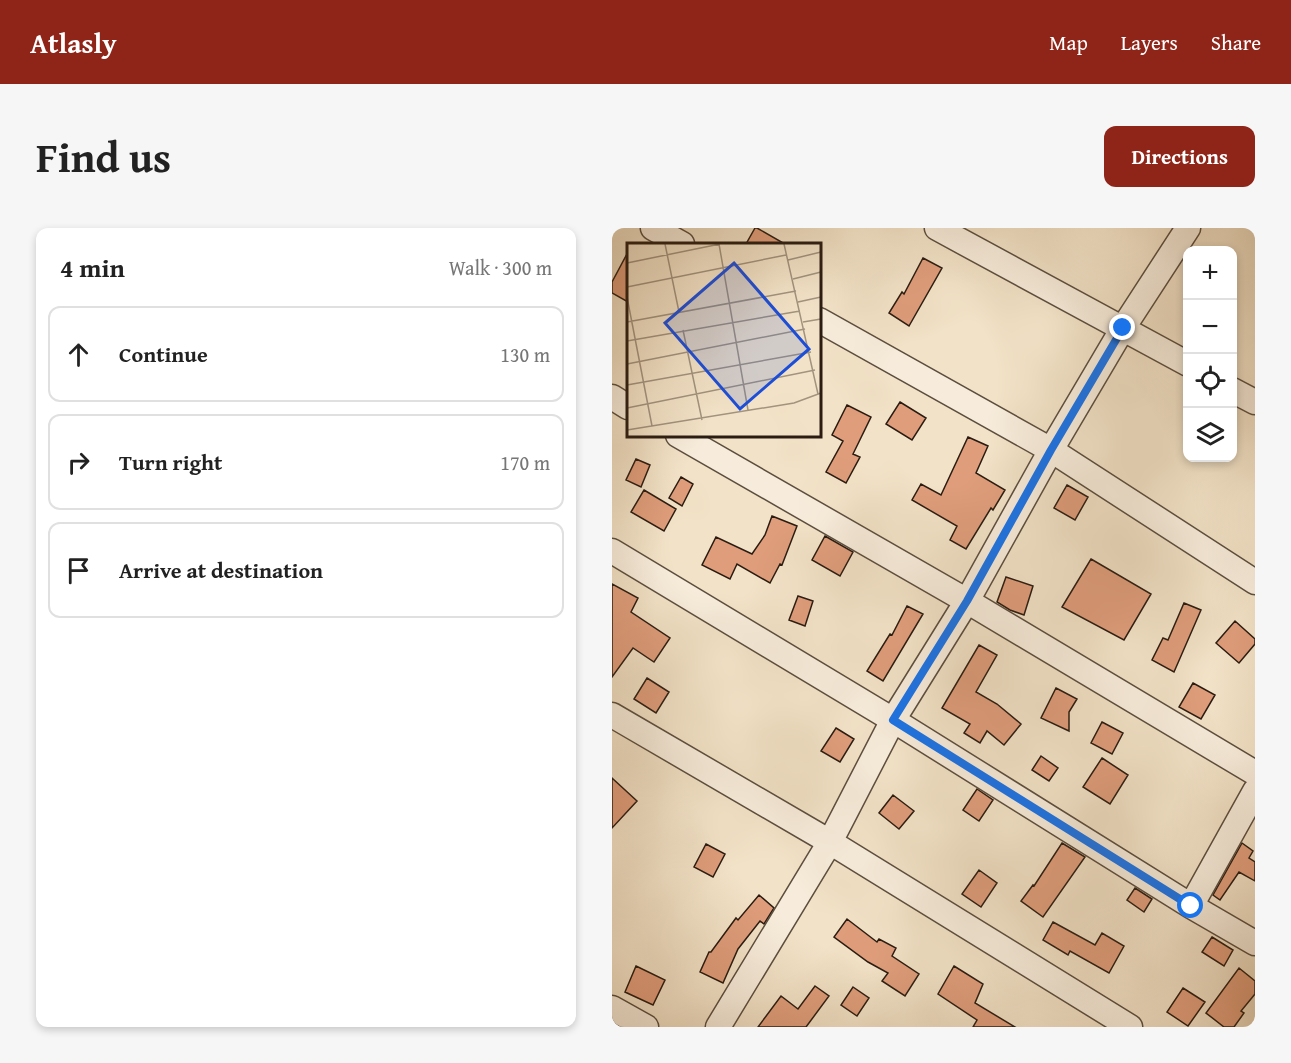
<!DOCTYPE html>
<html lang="en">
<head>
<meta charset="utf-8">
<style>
  :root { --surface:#fff; --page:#f6f6f6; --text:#222; --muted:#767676; --line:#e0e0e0; --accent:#8f2418 }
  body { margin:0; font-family:"Gentium Book Plus",serif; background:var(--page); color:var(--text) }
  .controls { position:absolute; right:18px; top:18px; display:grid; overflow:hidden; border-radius:12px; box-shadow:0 3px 9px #0003 }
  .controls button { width:54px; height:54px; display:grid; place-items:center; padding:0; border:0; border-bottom:2px solid var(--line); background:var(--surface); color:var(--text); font:30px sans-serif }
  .stop { position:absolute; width:18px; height:18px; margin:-14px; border:4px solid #1a73e8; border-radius:50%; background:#fff }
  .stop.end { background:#1a73e8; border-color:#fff; box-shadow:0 2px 6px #0008 }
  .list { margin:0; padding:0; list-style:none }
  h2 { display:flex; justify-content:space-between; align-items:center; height:78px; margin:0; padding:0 24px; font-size:26px }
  h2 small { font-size:20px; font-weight:400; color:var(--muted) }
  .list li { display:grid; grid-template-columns:39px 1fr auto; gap:18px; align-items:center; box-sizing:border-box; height:96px; margin:0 12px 12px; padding:0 12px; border:2px solid var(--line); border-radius:12px }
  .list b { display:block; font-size:22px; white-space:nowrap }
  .list em { font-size:20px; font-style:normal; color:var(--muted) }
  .icon { flex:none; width:33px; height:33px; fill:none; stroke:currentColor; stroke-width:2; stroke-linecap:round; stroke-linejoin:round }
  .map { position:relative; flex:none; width:643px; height:799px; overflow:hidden; border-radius:12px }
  header { display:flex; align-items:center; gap:36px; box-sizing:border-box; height:84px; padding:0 30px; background:var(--accent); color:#fff }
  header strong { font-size:28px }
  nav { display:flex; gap:33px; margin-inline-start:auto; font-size:21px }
  .intro { display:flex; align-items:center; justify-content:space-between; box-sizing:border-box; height:144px; padding:0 36px }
  h1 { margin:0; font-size:42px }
  .button { padding:15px 27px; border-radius:12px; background:var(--accent); color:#fff; font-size:21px; font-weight:700 }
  main { display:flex; gap:36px; padding:0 36px }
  aside { flex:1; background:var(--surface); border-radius:12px; box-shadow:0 3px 9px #0003 }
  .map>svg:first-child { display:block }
  .building { fill:#df9d7b; stroke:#2a1c12; stroke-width:1.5 }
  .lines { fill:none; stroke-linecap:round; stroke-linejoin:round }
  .minor-casing { stroke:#5c4e3f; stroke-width:27 }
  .minor { stroke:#f7ecdb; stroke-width:24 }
  .route { stroke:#1a73e8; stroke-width:8 }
  .inset-road { fill:none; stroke:#a2937f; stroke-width:1.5 }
  .view { fill:#1d4ed8; fill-opacity:0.15; stroke:#1d4ed8; stroke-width:3 }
  .inset-edge { fill:none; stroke:#2a1c12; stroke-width:3 }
</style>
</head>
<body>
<header>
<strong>Atlasly</strong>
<nav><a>Map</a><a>Layers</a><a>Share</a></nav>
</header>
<div class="intro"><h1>Find us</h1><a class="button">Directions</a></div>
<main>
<aside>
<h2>4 min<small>Walk · 300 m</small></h2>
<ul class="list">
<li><svg class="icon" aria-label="ahead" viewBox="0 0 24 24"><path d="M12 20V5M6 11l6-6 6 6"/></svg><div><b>Continue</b></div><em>130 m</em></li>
<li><svg class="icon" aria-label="right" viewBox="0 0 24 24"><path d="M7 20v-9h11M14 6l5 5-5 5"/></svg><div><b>Turn right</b></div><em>170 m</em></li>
<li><svg class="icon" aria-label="arrive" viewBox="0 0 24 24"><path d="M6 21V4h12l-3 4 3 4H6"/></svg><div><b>Arrive at destination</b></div></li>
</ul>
</aside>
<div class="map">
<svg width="643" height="799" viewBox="0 0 643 799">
  <rect width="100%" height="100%" fill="#f2e2c7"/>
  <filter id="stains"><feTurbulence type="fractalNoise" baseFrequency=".00333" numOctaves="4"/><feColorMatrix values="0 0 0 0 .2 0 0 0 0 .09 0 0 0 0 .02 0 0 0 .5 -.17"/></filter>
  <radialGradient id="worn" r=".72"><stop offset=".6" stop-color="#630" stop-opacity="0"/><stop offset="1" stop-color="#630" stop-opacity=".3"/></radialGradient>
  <path class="building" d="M143,0h2l28,16h-39z
    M16,24v50l-16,-9v-11z
    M311,30l19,10 -33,58 -20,-13 13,-21 2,2z
    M288,174l26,16 -14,22 -26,-16z
    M235,177l24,12 -18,37 7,3 -14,26 -20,-11 17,-31 -11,-6z
    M356,209l20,9 -12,27 29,17 -12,20 -2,-2 -25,41 -16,-9 7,-14 -45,-26 9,-16 20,11z
    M24,231l14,6 -9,22 -15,-7z
    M69,249l12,7 -11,22 -13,-8z
    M455,257l21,12 -13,23 -21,-12z
    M32,262l32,19 -12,22 -33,-19z
    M160,288l25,10 -15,39 -2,-1 -10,19 -33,-19 -7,15 -28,-14 14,-28 36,17 13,-19z
    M213,308l28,16 -13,24 -28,-16z
    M479,331l60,35 -27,46 -62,-33z
    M394,349l27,9 -9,29 -14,-5 -13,-8z
    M0,356l26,14 -7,14 39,26 -16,24 -21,-14 -21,29z
    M186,368l15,5 -8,25 -16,-6z
    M572,375l17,7 -27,62 -22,-12 11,-22 5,2z
    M295,378l16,8 -40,67 -16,-10 23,-37 2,1z
    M623,393l20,18v5l-16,19 -23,-20z
    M367,417l18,10 -21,37 21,12 24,20 -17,21 -17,-14 -7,12 -16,-10 6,-9 -28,-16z
    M35,450l22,14 -13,21 -22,-14z
    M581,455l22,12 -14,24 -22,-12z
    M444,460l21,11 -8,13v19l-28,-13z
    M490,494l21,11 -11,21 -21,-11z
    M224,500l18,11 -14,23 -19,-11z
    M429,528l17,12 -9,13 -17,-11z
    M490,530l26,17 -18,29 -27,-17z
    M0,550l25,23 -25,27z
    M365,561l16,11 -14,21 -16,-11z
    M281,567l21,16 -15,18 -20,-16z
    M450,615l23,14 -42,60 -22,-16 12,-16 1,1z
    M630,615l11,8 -4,7 6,4v19l-16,-9 -19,28 -7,-5z
    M94,616l19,10 -12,23 -19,-10z
    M367,642l18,13 -16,24 -19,-13z
    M523,660l17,11 -8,13 -17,-12z
    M147,667l15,13 -10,16 -4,-3 -22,28 -15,34 -23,-11 9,-20h2l25,-34 2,2z
    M235,691l30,23 2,-3 17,9 -4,8 27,18 -14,22 -23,-15 6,-8 -20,-11 -34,-25z
    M441,694l42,23 7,-12 22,13 -15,27 -39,-22 -2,4 -25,-15z
    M600,709l21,13 -9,16 -22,-14z
    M24,738l29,14 -12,25 -28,-13z
    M342,738l29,18 -8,19 40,24h-42l4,-7 -39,-26z
    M627,740l16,13v13l-14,17 3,2 -10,14h-10l-18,-14z
    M203,758l14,10 -23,31h-48l23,-31 17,13z
    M241,759l16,11 -12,18 -16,-11z
    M571,760l22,14 -17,24 -21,-14z"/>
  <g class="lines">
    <defs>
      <path id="minor" d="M41,0l29,16
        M325,0l251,136
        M207,92l232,130 204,132
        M620,162l23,12
        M0,169l16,10
        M66,207l289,166 288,172
        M0,323l281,169 298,186 64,37
        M0,487l218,127 300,185
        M579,678l64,-115
        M0,780l34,19
        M106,799l112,-185 63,-122 74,-119 84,-151 72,-122 65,-100"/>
    </defs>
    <use href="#minor" class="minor-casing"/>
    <use href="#minor" class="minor"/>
  </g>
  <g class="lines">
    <path class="route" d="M511,100l-72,122 -84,151 -74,119 298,186"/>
  </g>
  <g transform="translate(15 15)">
    <rect width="194" height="194" fill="#f2e2c7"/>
    <path class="inset-road" d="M38,1l14,68M92,1l29,166M157,1l34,150M161,17l33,-8M0,20l93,-19M166,36l28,-7M0,44l159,-32M0,54l25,129M171,59l23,-5M0,79l169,-31M176,79l18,-3M56,87l19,90M0,98l173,-30M0,121l178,-35M0,142l184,-33M0,165l188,-38M0,187l167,-27 27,-10"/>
    <path class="view" d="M107,20l75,86 -69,60 -75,-86z"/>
    <rect width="194" height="194" class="inset-edge"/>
  </g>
  <rect width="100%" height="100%" filter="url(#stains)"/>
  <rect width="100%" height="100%" fill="url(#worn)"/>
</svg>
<div class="controls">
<button>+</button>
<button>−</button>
<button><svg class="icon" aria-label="locate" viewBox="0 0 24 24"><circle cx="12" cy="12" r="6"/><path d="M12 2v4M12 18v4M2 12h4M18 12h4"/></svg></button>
<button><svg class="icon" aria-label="layers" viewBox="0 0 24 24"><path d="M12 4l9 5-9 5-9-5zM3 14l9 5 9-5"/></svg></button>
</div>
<div class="stop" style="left:579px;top:678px"></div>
<div class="stop end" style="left:511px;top:100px"></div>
</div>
</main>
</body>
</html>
